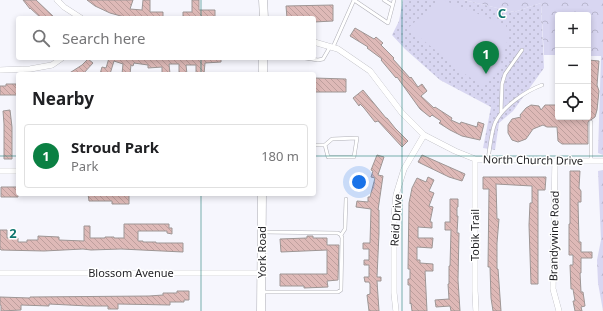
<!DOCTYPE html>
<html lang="en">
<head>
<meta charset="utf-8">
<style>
  :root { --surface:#fff; --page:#f6f6f6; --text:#202124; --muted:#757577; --line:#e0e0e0; --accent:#0b8043 }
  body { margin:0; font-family:"Noto Sans",sans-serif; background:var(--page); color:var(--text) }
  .controls { position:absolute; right:12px; top:12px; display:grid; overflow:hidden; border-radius:4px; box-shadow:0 2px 6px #0003 }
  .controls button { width:36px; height:36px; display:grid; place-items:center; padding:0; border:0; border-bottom:1px solid var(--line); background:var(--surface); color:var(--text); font:20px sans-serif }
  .you { position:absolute; left:359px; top:182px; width:14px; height:14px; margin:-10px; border:3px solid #fff; border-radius:50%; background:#1a73e8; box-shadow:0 0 0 6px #1a73e833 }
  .badge { display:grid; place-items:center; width:26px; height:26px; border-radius:50%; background:var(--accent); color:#fff; font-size:13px; font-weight:700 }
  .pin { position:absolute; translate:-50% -33px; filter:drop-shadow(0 1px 2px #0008) }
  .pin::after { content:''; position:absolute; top:21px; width:14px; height:12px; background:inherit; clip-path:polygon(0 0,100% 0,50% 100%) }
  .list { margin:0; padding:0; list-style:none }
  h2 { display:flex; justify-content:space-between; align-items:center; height:52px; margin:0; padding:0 16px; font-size:17px }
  h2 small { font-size:13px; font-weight:400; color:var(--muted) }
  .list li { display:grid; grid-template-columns:26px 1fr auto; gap:12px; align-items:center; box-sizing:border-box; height:64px; margin:0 8px 8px; padding:0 8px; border:1px solid var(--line); border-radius:4px }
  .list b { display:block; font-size:15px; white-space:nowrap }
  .list p { margin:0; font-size:13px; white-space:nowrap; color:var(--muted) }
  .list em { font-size:13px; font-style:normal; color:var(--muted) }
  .icon { flex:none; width:22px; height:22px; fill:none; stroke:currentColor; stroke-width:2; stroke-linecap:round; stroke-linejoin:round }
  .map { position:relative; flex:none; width:603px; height:311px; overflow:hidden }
  .search { position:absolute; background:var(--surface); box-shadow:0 2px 6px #0003; left:16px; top:16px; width:300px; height:44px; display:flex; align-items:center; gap:10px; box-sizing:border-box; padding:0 14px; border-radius:4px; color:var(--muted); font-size:15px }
  .panel { position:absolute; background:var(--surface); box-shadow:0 2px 6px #0003; left:16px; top:72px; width:300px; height:124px; border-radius:4px }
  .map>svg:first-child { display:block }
  .forest { fill:url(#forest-crowns) }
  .park { fill:url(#park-dots) }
  .pitch { fill:#d8d6f1 }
  .building { fill:url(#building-back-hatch); stroke:#9e9695 }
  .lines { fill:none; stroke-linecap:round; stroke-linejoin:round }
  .service-casing { stroke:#afafb6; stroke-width:4 }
  .minor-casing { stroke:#afafb6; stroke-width:6 }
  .secondary-casing { stroke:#afafb6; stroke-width:9 }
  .service { stroke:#fff; stroke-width:3 }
  .minor { stroke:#fff; stroke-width:5.5 }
  .secondary { stroke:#fff; stroke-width:8 }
  .grid { fill:none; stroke:#0f766e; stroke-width:1; stroke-opacity:0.55 }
  .labels { text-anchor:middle; stroke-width:3; stroke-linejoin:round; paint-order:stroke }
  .street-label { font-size:11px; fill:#1f1f22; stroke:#fff }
  .grid-label { font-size:13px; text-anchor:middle; font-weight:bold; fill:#0f766e; stroke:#fff; stroke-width:3; stroke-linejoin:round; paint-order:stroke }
</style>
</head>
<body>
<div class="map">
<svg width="603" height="311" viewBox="0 0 603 311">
  <defs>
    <pattern id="forest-crowns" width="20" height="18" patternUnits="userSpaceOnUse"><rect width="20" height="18" fill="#d8d6f1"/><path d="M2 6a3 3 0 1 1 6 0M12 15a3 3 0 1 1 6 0" fill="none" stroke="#b9b7ce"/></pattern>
    <pattern id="park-dots" width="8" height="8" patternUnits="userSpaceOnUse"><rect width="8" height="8" fill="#d8d6f1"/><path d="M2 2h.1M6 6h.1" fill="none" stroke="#b9b7ce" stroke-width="1.8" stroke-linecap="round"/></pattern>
    <pattern id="building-back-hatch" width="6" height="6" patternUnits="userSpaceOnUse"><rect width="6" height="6" fill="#deb9b7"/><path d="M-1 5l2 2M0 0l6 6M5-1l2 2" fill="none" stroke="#be9f9d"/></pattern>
  </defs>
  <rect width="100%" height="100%" fill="#f6f6fd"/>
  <path class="forest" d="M464,0h139v155l-5,-2 3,-97h-13v-41h-30v40h-14l-3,-52 -27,9z
    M603,170v141l-5,-28 -1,-23 4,-20 -3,-69z"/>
  <path class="park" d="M403,0h61l50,12 27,-9 3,65 -31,43 -14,12 -4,27 -12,-2 8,-41 -51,-27 -35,-31 -13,-14 7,-14z"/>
  <path class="pitch" d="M443,0l63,25 2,14 -10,30 -17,16 -16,-11 -57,-46 25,-22z"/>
  <path class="building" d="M23,0h13l19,18h-14l-11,-10v1z
    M87,0h46l-3,9 12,1 1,-10h7v12h13v6h-35l-18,-5 -15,-7z
    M192,0h7v10h16v8h-32v-6h9z
    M333,5v16l-19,1v-4h-27l-1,-12z
    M355,28l19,11 2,-2 7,6 -2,2 13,13 -1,1 9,10 8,9 1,-1 7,10 4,-3 5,7 -6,5 13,12 1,-1 17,11 -1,2 9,4 1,-2 16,5 1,-5 6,2 -4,16 -18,-4 -12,-6 -11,-7 2,-2 -9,-6 -2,2 -10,-8 -23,-32 -1,1 -15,-18 1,-1 -15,-11 1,-1 -18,-11z
    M109,58h112v4l-16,1 -1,11h-8v-9h-10l1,9h-8v-10h-10l1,10h-8v-7l-14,1v-3l-14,-2 -1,3 -2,-1 -1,9h-8l1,-10 -9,-3 -4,13h-10l2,-7 4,1z
    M88,59l5,4 -10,11h-15l14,-9z
    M588,60l11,1 -2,24 2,6 -2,19 -2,7 -7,5v22h-26l-4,-3 -1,-14h-10l-4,-2 -10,4 -7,10 -8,3 -6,-2 -4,-7v-8l4,-6 9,-2 -1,-2 6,-7 5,-3 8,1 2,4 4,-5h11l2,2v10h30z
    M314,78l32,1v13h-32z
    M6,84h10v2h2v9h-18v-9h6z
    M363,90l23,28h1l8,10 13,13 -6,6 -24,-26 -3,1 -11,-14 -4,-4 -1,2 -6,-8z
    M10,110l2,17v32h-8v-35l-1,-13z
    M377,155l7,2 -6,18 5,1 -5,34h1v23l-2,44h4v4h-4l2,30h-10l-2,-16 3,-1v-10l-1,-2h-4l-1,-5h5v-12h-5v-5h5v-11h-6v-6h7l1,-34 -15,-2 1,-6 11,1v-5h2l5,-19 -4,-1 2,-6 -2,-1z
    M422,155l43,19 -3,7 -13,-4 -31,-15z
    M570,171h10l-1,17 2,3v11h-3l1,40h2v10h11v6h-11v15h-1l1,19h2l2,14 -4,1 1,4h-7l-2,-10h2l-2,-12h-2l-1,-24h3v-10h-4v-31h1z
    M428,177l6,3 -5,11 5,2 -5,13 4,1 -3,15h2v6l-14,-1v11h15l-1,10 -15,-1v13h3v3l13,1v7h-8l2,40h-15l-1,-8 -1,1v-19h-2v-6h2v-10h-2l1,-66 3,-15 5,-10 9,4z
    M483,177h63l-1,13h-7v94h-7l-2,-59 1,-22h2v-17l-36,-2 1,35h2l-2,24v26h1l3,42h-8l-2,-13 -1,-31h-2l1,-78h-6z
    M1,187h17v10h-17z
    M88,194h41v10h-17v-3h-23z
    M450,199h8v8h-1v9h1l-1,17h2l-1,47 2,31h-9l-1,-5 -14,1 -1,-7 14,-1 -1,-15h1v-18h1l1,-36h-6v-8h5z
    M124,224h45v4h3v6l-5,-1v-2h-29v10h5v1h13v1h27v9l-62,-3 -30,1 -8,-1 -39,2 -43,-1 -1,-1v-19h7v8h11v4h9v-2h11v-4l21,1v3l25,1v-15h6v12h15v-1h9v1h10z
    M307,236h6v2h14v7h12l-1,35 -11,1 1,6 -24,1v-2h-24v-12h47v-24l-46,2 -1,-13 27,-1z
    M177,291h12v9h-5v2h-14v3l-52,-1v5h-10v-3h-20l-39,-2v2l-28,-1v5l-20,1v-6h-1v-8l30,1v-1l119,-1 14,-1v-2h14z"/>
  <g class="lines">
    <defs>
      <path id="service" d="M354,0l34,23 6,-23
        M384,0l8,5
        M333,47l21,-47
        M305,58l13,2 5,-1 7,-12
        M501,112l1,-28 3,-10 17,-24
        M591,122v39
        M314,145h11l7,-6 25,-1 -3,19h-26l-3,-12
        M488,159c2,-11 3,-26 7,-36 8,-17 31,-32 47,-38
        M262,232l76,1 3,2 1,3 -1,52 -3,2h-76
        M341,235l4,-6 1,-30"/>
      <path id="minor" d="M57,0l7,7 17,11
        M314,42l24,7 32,22 32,42 22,22 31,16 20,8 80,2h48
        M0,70l30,-1 22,-4 10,-7
        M475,159v132l1,20
        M555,161l-2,128 6,22
        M0,171h18
        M0,273h261
        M396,311l-2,-18v-76l2,-22 8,-26 20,-34"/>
      <path id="secondary" d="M263,0l1,18
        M263,74v-16
        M261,311l1,-117"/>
    </defs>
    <use href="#service" class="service-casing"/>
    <use href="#minor" class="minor-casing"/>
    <use href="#secondary" class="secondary-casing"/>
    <use href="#service" class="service"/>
    <use href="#minor" class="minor"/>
    <use href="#secondary" class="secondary"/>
  </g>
  <path class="grid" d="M201,0v18M402,0v311M201,58v16M0,156h18M314,156h289M201,194v117"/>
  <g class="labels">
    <g class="street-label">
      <text transform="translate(533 160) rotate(1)" y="4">North Church Drive</text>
      <text transform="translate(396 220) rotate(-86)" y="4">Reid Drive</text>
      <text transform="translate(475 235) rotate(-90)" y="4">Tobik Trail</text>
      <text transform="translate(554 236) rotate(-89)" y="4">Brandywine Road</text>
      <text transform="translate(262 252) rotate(-90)" y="4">York Road</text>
      <text x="131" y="277">Blossom Avenue</text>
    </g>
  </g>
  <g class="grid-label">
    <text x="502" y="18">C</text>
    <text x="13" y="238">2</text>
  </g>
</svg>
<div class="controls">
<button>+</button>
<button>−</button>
<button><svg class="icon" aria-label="locate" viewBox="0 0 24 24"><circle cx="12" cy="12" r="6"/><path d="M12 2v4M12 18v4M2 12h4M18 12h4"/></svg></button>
</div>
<div class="you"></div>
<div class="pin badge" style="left:486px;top:74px">1</div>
<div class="search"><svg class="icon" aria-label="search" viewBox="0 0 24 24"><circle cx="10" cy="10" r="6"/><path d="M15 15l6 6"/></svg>Search here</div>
<section class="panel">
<h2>Nearby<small></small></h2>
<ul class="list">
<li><span class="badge">1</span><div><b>Stroud Park</b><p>Park</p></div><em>180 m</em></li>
</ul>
</section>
</div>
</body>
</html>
